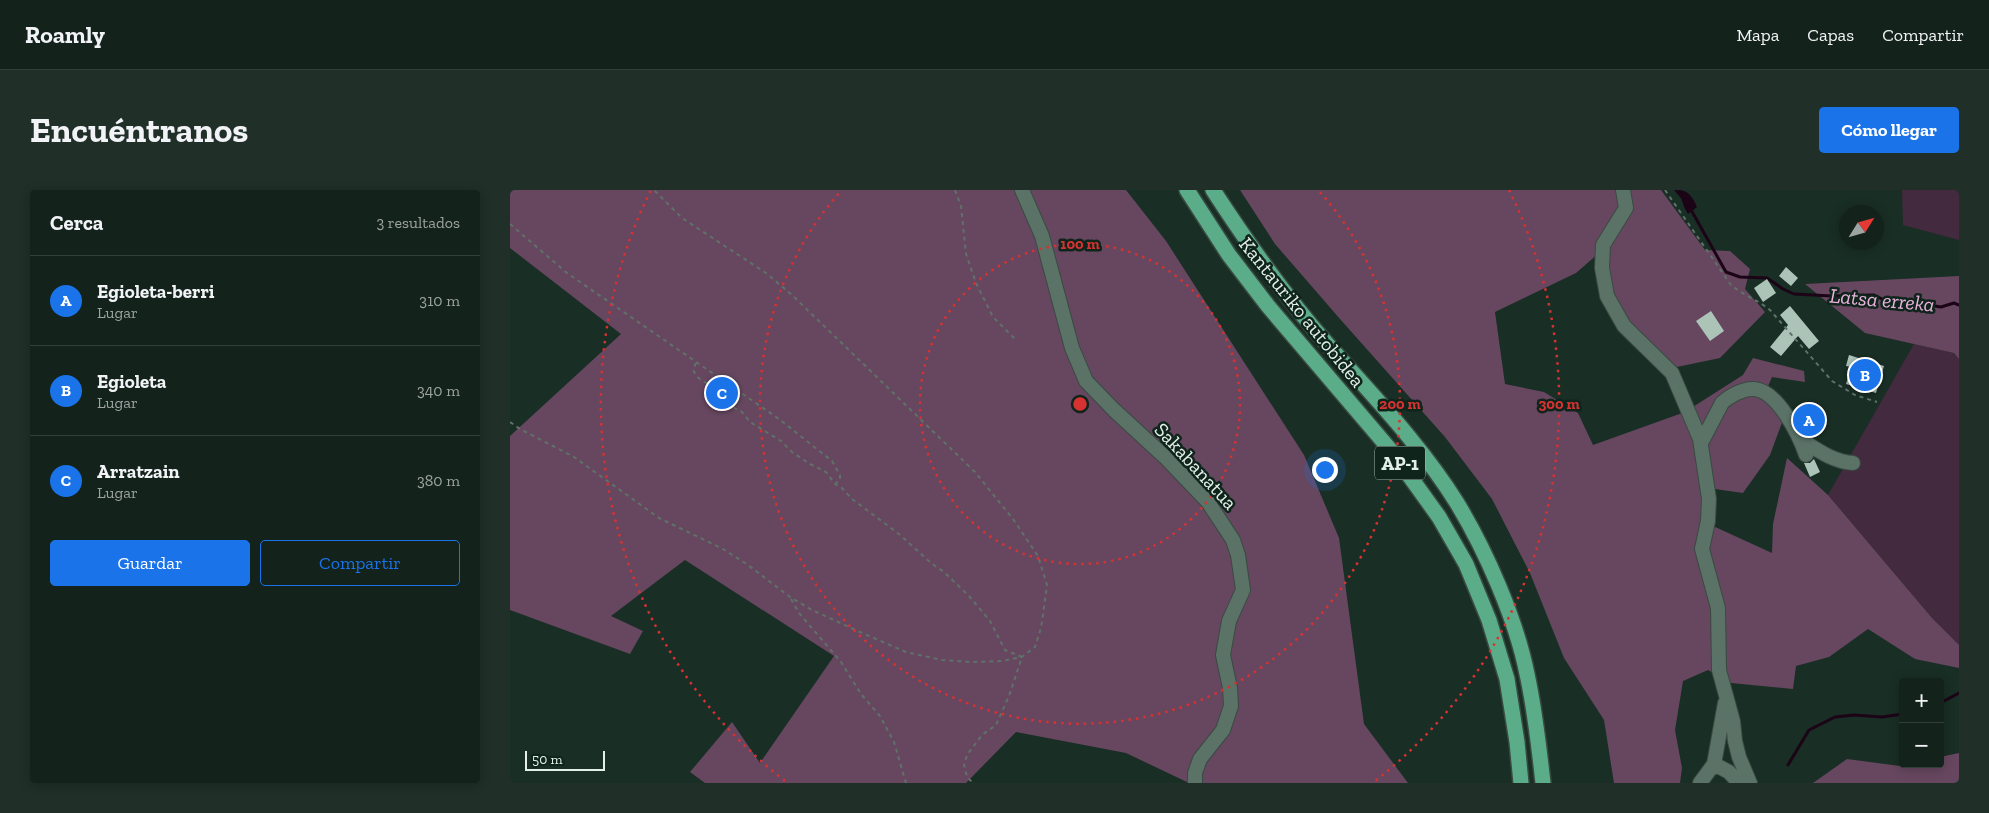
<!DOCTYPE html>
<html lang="es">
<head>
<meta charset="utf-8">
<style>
  :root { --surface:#13221b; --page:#202f28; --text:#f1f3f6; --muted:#9da4a3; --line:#323f3a; --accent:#1a73e8 }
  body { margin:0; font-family:"Zilla Slab",serif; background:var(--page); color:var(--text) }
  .controls { position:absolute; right:15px; bottom:15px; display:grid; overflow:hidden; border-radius:5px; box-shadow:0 2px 12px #0003 }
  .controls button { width:45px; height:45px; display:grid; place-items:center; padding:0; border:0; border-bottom:1px solid var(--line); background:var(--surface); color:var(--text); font:25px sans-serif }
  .compass { position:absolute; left:1329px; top:15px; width:45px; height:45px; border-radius:50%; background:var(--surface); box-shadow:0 2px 12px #0003; rotate:53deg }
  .scale { position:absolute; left:15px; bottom:12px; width:80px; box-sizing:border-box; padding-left:5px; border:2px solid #e3f0e9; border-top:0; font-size:14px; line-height:18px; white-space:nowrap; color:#e3f0e9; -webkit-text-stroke:4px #0f241b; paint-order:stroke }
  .you { position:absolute; left:814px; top:279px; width:18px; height:18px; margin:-12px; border:4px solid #fff; border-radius:50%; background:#1a73e8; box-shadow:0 0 0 8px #1a73e833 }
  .badge { display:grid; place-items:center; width:32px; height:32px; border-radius:50%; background:var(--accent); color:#fff; font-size:16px; font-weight:700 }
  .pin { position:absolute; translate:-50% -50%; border:2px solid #fff; box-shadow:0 1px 5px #0006 }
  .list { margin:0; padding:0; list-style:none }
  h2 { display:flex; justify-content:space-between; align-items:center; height:65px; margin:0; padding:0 20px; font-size:21px }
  h2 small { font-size:16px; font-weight:400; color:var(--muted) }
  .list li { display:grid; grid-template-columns:32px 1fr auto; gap:15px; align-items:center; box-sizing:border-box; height:90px; padding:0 20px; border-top:1px solid var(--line) }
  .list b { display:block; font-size:19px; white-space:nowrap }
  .list p { margin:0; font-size:16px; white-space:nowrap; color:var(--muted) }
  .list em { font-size:16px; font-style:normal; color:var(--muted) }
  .actions { display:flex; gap:10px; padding:15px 20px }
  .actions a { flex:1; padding:11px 0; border:1px solid var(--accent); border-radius:5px; text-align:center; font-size:18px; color:var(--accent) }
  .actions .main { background:var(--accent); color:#fff }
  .map { position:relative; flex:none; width:1449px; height:593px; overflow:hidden; border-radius:5px }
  header { display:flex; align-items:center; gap:30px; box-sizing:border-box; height:70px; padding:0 25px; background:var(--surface); border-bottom:1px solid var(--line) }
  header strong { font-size:24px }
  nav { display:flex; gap:28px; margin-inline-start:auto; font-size:18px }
  .intro { display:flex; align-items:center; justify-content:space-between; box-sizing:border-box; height:120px; padding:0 30px }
  h1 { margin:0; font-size:35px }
  .button { padding:12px 22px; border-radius:5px; background:var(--accent); color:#fff; font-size:18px; font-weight:700 }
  main { display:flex; gap:30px; padding:0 30px }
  aside { flex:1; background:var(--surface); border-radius:5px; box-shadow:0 2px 12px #0003 }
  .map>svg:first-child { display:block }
  .green { fill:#442a3e }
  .forest { fill:#66475f }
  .water { fill:#1c0417 }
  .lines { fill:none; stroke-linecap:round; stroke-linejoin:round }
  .stream { stroke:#1c0417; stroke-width:3 }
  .building { fill:#abc4b7 }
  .minor-casing { stroke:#394a42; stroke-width:16 }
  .highway-casing { stroke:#394a42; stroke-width:18 }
  .path { stroke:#5f7168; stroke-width:2; stroke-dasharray:4 4; stroke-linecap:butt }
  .minor { stroke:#5b7266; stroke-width:14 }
  .highway { stroke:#5bac88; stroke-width:15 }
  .ring { fill:none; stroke:#d73232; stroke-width:2.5; stroke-dasharray:2.5 5 }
  .labels { text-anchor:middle; stroke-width:5; stroke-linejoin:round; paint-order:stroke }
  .shield { fill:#0f241b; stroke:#a3b3ab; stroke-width:1 }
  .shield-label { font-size:19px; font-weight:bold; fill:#e3f0e9 }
  .street-label { font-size:20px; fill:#e3f0e9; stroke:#0f241b }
  .water-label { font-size:21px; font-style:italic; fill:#eab2dc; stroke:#0f241b }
  .centre { fill:#d73232; stroke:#0f241b; stroke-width:2.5 }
  .ring-label { font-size:15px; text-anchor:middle; font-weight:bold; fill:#d73232; stroke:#0f241b; stroke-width:5; stroke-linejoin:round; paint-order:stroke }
</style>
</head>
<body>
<header>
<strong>Roamly</strong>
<nav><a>Mapa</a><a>Capas</a><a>Compartir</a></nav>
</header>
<div class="intro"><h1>Encuéntranos</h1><a class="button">Cómo llegar</a></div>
<main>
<aside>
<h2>Cerca<small>3 resultados</small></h2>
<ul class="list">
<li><span class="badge">A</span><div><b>Egioleta-berri</b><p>Lugar</p></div><em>310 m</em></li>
<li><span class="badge">B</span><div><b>Egioleta</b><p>Lugar</p></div><em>340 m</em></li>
<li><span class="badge">C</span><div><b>Arratzain</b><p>Lugar</p></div><em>380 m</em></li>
</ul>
<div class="actions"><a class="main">Guardar</a><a>Compartir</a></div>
</aside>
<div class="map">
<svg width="1449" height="593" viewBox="0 0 1449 593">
  <rect width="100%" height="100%" fill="#192e24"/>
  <path class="green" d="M1392,0h57v50l-56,-15z
    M1404,154l40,9 5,6v286l-27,-27 -104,-123z"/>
  <path class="forest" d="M0,0h616l40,51 138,214 35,83 25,186 44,59h-219l-63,-30 -110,-21 -50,51h-261l-15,-11 42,-50 28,41 74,-107 -149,-96 -74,56 32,15 -13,23 -120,-44v-174l111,-102 -111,-86z
    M730,0h421l44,60 25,1 20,18 -5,20 20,23 -45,46 -48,10 -42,-41 -21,-32 -2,-49 -31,27 -81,39 10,72 39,8 34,21 15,32 92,-33 58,-37 10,-17 51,13 1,11 -33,-5 -9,21 20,22 -13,35 -27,38 -28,-4 -2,37 59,27 1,-29 14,-66 41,37 104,123 27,27v23l-44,-9 -47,-30 -39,28 -33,9 -3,23 -62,-6 -23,-13 -25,11 -8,49 7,38 -2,15h-66l-10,-63 -40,-62 -34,-85 -38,-74 -47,-62 -105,-118 -65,-75z
    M1449,86v83l-5,-6 -89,-20 -60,-49z
    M1449,563v30h-146l34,-24 53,7 10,-2h30v-7z"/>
  <path class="water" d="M1168,0c11,0 15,8 19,17l-9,7 -3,-5z"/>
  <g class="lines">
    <path class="stream" d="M1166,0l6,7
      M1180,18l36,64 14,5 27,1 16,11 11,5 38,2 42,-1 8,4 4,5h37l18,3 13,-4 5,2
      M1430,513l19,-10
      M1278,575l21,-35 26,-13 19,-2 28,2 21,-3"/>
  </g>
  <path class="building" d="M1276,77l12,11 -7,8 -12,-10z
    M1257,89l9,14 -13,9 -9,-14z
    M1280,116l29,35 -10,8 -11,-13 -17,20 -11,-9 18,-22 -8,-10z
    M1201,121l13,20 -14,10 -14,-20z
    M1339,165l35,11 -8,27 -30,-9 5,-17 -5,-1z
    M1297,215l18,14 -13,16 -8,-6 -7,-13z
    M1304,269l6,13 -10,5 -6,-14h6z"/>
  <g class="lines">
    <defs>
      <path id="minor" d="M512,0l20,46 30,112 14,33 28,29 51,47 43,45 25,38 5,15 5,35 -14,31 -6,34 7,33 1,18 -8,24 -23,29 -5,14v10
        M1113,0l3,18 -23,37 -1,23 5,28 17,30 48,47 28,66 9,60 -1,22 -6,28 16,59 1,62 14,51 2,20 4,16 11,26
        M1290,249c16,10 33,23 53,24
        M1191,253l21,-40c7,-7 22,-15 32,-14 24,2 45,46 52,66
        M1204,574l11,-61
        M1190,593l14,-19 15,8 10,11"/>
      <path id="highway" d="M677,0l42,65 39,51 125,147 46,64 27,47 23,56 18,59 10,63 4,41
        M703,0c35,54 72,106 115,155 45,51 93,100 129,158 29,48 59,116 70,171 8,36 12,73 16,109"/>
    </defs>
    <use href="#minor" class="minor-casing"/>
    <use href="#highway" class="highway-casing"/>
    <path class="path" d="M445,0l6,16 5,48 10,29 17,34 22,22
      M1155,0l66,95c12,10 27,15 39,25l62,71 23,14 22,7
      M0,34l57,49 212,146 53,42 8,14v5l-5,4
      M186,173l-3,7 4,7 25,16 9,13 11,6 8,10 31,19 11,11 18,12 16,8 9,12 6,3 11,12 47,35 32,29 13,9 25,24 21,25 15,29 17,7 -13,39 -13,29 -14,10 -15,20 -3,10 3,12 6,6
      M0,232l10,7 54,28 85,61 64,31 25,16 42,32 22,13 48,22 46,20 36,8 29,2 31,-1 20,-4 13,-10 6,-19 3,-21 3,-22 -9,-29 -25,-37 -38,-47 -183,-177 -26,-22 -84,-55 -28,-28
      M281,409l8,14 42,49 20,32 19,22 14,26 12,41"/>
    <use href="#minor" class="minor"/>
    <use href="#highway" class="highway"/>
  </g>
  <g class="ring">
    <circle cx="570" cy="214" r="160"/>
    <path d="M810 2A320 320 0 1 1 330 2"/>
    <path d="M275 591A479 479 0 0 1 141 0M999 0A479 479 0 0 1 865 591"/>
  </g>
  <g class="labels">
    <rect class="shield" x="865" y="256.5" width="50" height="33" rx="4"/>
    <g class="shield-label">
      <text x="890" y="280">AP-1</text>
    </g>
    <g class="street-label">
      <text transform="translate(792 122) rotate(51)" y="7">Kantauriko autobidea</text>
      <text transform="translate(686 276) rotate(47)" y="7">Sakabanatua</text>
    </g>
    <g class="water-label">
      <text transform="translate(1372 110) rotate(5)" y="7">Latsa erreka</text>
    </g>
  </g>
  <circle cx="570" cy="214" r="8" class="centre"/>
  <g class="ring-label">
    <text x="570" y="59">100 m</text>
    <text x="890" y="219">200 m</text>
    <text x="1049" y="219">300 m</text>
  </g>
</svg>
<div class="controls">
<button>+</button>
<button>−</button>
</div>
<svg class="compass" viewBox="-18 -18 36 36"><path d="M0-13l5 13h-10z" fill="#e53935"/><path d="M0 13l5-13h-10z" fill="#9da4a3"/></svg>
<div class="scale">50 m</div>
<div class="you"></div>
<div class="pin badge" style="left:1299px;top:230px">A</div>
<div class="pin badge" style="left:1355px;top:185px">B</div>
<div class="pin badge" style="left:212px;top:203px">C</div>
</div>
</main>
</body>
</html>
